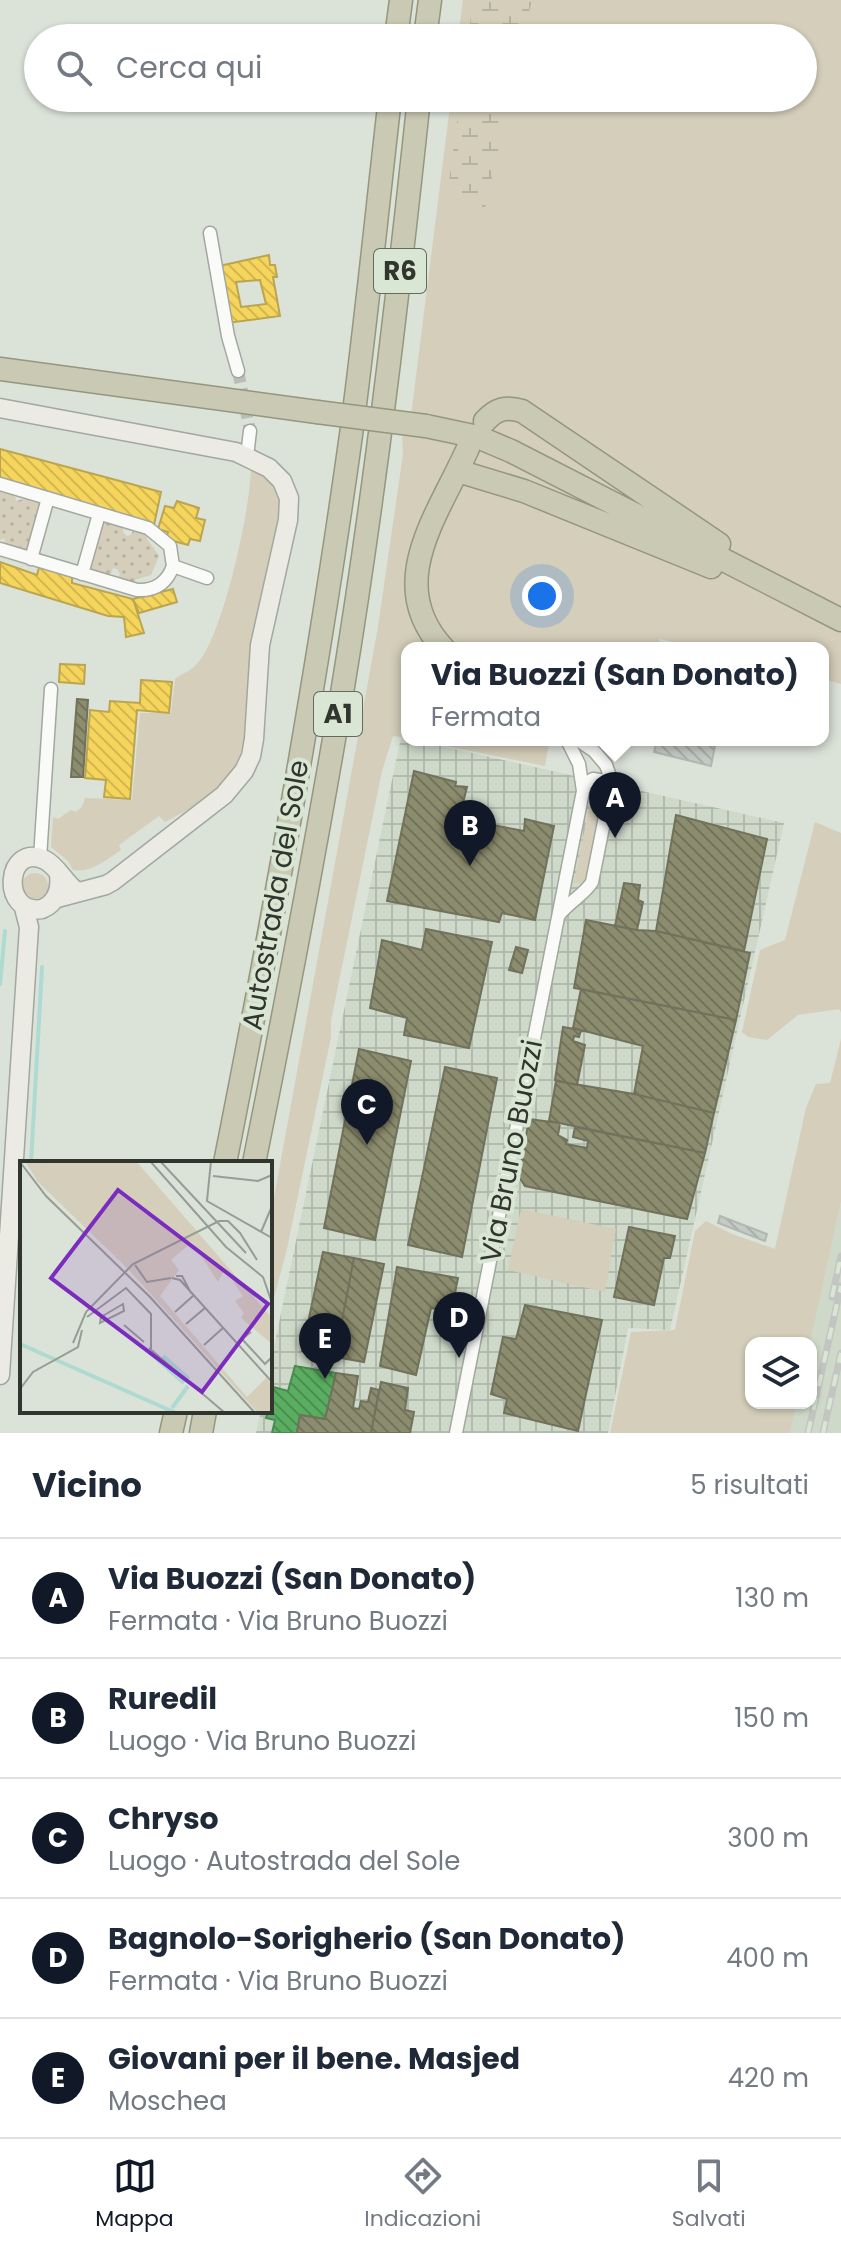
<!DOCTYPE html>
<html lang="it">
<head>
<meta charset="utf-8">
<style>
  :root { --surface:#fff; --page:#f6f6f7; --text:#1f2937; --muted:#747a83; --line:#e0e1e3; --accent:#111827 }
  body { margin:0; font-family:Poppins,sans-serif; background:var(--page); color:var(--text) }
  .controls { position:absolute; right:24px; bottom:24px; display:grid; overflow:hidden; border-radius:16px; box-shadow:0 2px 6px #0004 }
  .controls button { width:72px; height:72px; display:grid; place-items:center; padding:0; border:0; border-bottom:2px solid var(--line); background:var(--surface); color:var(--text); font:40px sans-serif }
  .you { position:absolute; left:542px; top:596px; width:28px; height:28px; margin:-20px; border:6px solid #fff; border-radius:50%; background:#1a73e8; box-shadow:0 0 0 12px #1a73e833 }
  .badge { display:grid; place-items:center; width:52px; height:52px; border-radius:50%; background:var(--accent); color:#fff; font-size:26px; font-weight:700 }
  .pin { position:absolute; translate:-50% -66px; filter:drop-shadow(0 2px 4px #0008) }
  .pin::after { content:''; position:absolute; top:42px; width:28px; height:24px; background:inherit; clip-path:polygon(0 0,100% 0,50% 100%) }
  .popup { position:absolute; left:401px; top:642px; width:428px; height:104px; box-sizing:border-box; display:grid; place-content:center; border-radius:16px; background:var(--surface); filter:drop-shadow(0 2px 6px #0005); font-size:26px; white-space:nowrap; color:var(--muted) }
  .popup b { font-size:30px; color:var(--text) }
  .popup::after { content:''; position:absolute; left:50%; top:100%; margin-left:-16px; border:16px solid transparent; border-top-color:var(--surface) }
  .list { margin:0; padding:0; list-style:none }
  h2 { display:flex; justify-content:space-between; align-items:center; height:104px; margin:0; padding:0 32px; font-size:34px }
  h2 small { font-size:26px; font-weight:400; color:var(--muted) }
  .list li { display:grid; grid-template-columns:52px 1fr auto; gap:24px; align-items:center; box-sizing:border-box; height:120px; padding:0 32px; border-top:2px solid var(--line) }
  .list b { display:block; font-size:30px; white-space:nowrap }
  .list p { margin:0; font-size:26px; white-space:nowrap; color:var(--muted) }
  .list em { font-size:26px; font-style:normal; color:var(--muted) }
  .icon { flex:none; width:44px; height:44px; fill:none; stroke:currentColor; stroke-width:2; stroke-linecap:round; stroke-linejoin:round }
  .map { position:relative; flex:none; width:841px; height:1433px; overflow:hidden }
  .search { position:absolute; background:var(--surface); box-shadow:0 2px 6px #0004; left:24px; right:24px; top:24px; height:88px; display:flex; align-items:center; gap:20px; box-sizing:border-box; padding:0 28px; border-radius:44px; color:var(--muted); font-size:30px }
  .sheet { height:704px; background:var(--surface) }
  nav { display:flex; justify-content:space-around; align-items:center; box-sizing:border-box; height:112px; border-top:2px solid var(--line); background:var(--surface); font-size:22px; color:var(--muted) }
  nav a { display:grid; justify-items:center; gap:4px }
  nav .on { color:var(--accent) }
  .map>svg:first-child { display:block }
  .built { fill:#ced9c9 }
  .industrial { fill:url(#industrial-grid) }
  .grass { fill:#d4ceba }
  .wetland { fill:url(#wetland-marsh) }
  .park { fill:url(#park-dots) }
  .homes { fill:url(#homes-back-hatch); stroke:#bba54e; stroke-width:2; fill-rule:evenodd }
  .public { fill:url(#public-back-hatch); stroke:#4d8a52; stroke-width:2 }
  .industry { fill:url(#industry-back-hatch); stroke:#70725b; stroke-width:2 }
  .lines { fill:none; stroke-linecap:round; stroke-linejoin:round }
  .stream { stroke:#aedad2; stroke-width:4 }
  .building { fill:url(#building-back-hatch); stroke:#b1b7b1; stroke-width:2 }
  .street-tunnel { stroke:#b9bfb6; stroke-width:12; stroke-dasharray:12 6; stroke-linecap:butt }
  .street-casing { stroke:#a2a79f; stroke-width:15 }
  .secondary-casing { stroke:#a2a79f; stroke-width:21 }
  .highway-casing { stroke:#94977d; stroke-width:25 }
  .street { stroke:#fafbf9; stroke-width:12 }
  .secondary { stroke:#ebebe4; stroke-width:18 }
  .highway { stroke:#c9c9b4; stroke-width:22 }
  .rail-casing { stroke:#c3c5c2; stroke-width:7 }
  .rail { stroke:#dae6d4; stroke-width:4; stroke-dasharray:12; stroke-linecap:butt }
  .highway-bridge-casing { stroke:#94977d; stroke-width:25; stroke-linecap:butt }
  .highway-bridge { stroke:#c9c9b4; stroke-width:22 }
  .labels { text-anchor:middle; stroke-width:8; stroke-linejoin:round; paint-order:stroke }
  .shield { fill:#dae6d4; stroke:#636a60; stroke-width:2 }
  .shield-label { font-size:26px; font-weight:bold; fill:#30352e }
  .street-label { font-size:28px; fill:#30352e; stroke:#dae6d4 }
  .inset-river { fill:none; stroke:#aedad2; stroke-width:4 }
  .inset-road { fill:none; stroke:#979d94; stroke-width:2 }
  .view { fill:#7b2cbf; fill-opacity:0.15; stroke:#7b2cbf; stroke-width:4 }
  .inset-edge { fill:none; stroke:#30352e; stroke-width:4 }
</style>
</head>
<body>
<div class="map">
<svg width="841" height="1433" viewBox="0 0 841 1433">
  <defs>
    <pattern id="industrial-grid" width="8" height="8" patternUnits="userSpaceOnUse" patternTransform="scale(2)"><rect width="8" height="8" fill="#ced9c9"/><path d="M0 4h8M4 0v8" fill="none" stroke="#b1bbad"/></pattern>
    <pattern id="wetland-marsh" width="20" height="14" patternUnits="userSpaceOnUse" patternTransform="scale(2)"><rect width="20" height="14" fill="#d4ceba"/><path d="M1 5h8M5 5V1M11 12h8M15 12V8" fill="none" stroke="#b6b2a0"/></pattern>
    <pattern id="park-dots" width="8" height="8" patternUnits="userSpaceOnUse" patternTransform="scale(2)"><rect width="8" height="8" fill="#d4ceba"/><path d="M2 2h.1M6 6h.1" fill="none" stroke="#b6b2a0" stroke-width="1.8" stroke-linecap="round"/></pattern>
    <pattern id="homes-back-hatch" width="6" height="6" patternUnits="userSpaceOnUse" patternTransform="scale(2)"><rect width="6" height="6" fill="#f6d55c"/><path d="M-1 5l2 2M0 0l6 6M5-1l2 2" fill="none" stroke="#d3b750"/></pattern>
    <pattern id="public-back-hatch" width="6" height="6" patternUnits="userSpaceOnUse" patternTransform="scale(2)"><rect width="6" height="6" fill="#5aae61"/><path d="M-1 5l2 2M0 0l6 6M5-1l2 2" fill="none" stroke="#4b8e50"/></pattern>
    <pattern id="industry-back-hatch" width="6" height="6" patternUnits="userSpaceOnUse" patternTransform="scale(2)"><rect width="6" height="6" fill="#8c8c6e"/><path d="M-1 5l2 2M0 0l6 6M5-1l2 2" fill="none" stroke="#73735b"/></pattern>
    <pattern id="building-back-hatch" width="6" height="6" patternUnits="userSpaceOnUse" patternTransform="scale(2)"><rect width="6" height="6" fill="#c5cbc4"/><path d="M-1 5l2 2M0 0l6 6M5-1l2 2" fill="none" stroke="#aaafa9"/></pattern>
  </defs>
  <rect width="100%" height="100%" fill="#dbe2d8"/>
  <path class="built" d="M841,1202v231h-51l7,-30h14l-1,-60z"/>
  <path class="industrial" d="M401,737l383,86 -114,507 -42,-2 -20,105h-352l5,-22h9v-45z"/>
  <path class="grass" d="M463,0h378v684l-18,-5v-31h-126l-37,-9 -3,9h-250v90l-14,-2 -11,35 -51,249v17l-45,216 -16,59v-92l108,-593 25,-173 -1,-22h7l42,-334h352v-60h-345z
    M251,467l24,17 7,20 -36,232c-15,54 -36,62 -81,86l-6,-6 -40,29 2,5c-15,10 -30,23 -48,20l-5,-9 -17,-14 2,-30 5,2 13,-9 5,2 6,-5 3,-9 47,2 8,-87h31l4,-34c6,-5 16,-8 21,-14 27,-26 55,-159 55,-198z
    M416,740h138l-6,8 -3,18z
    M597,792h5l2,5 -17,83 -6,3h-7l18,-90z
    M815,822l26,11v179l-2,-3 -41,6 -31,25 -19,-3 -6,-5 18,-82 25,-10z
    M22 886a13 13 0 1 1 26 0a13 13 0 1 1-26 0Z
    M841,1039v163l-31,141h-59v60h46l-7,30h-180l21,-101 44,-2 20,-99 11,-10 26,13 43,15 31,-141 10,-24 14,-1z
    M521,1209l95,20 -11,63 -97,-22z"/>
  <path class="wetland" d="M473,0h59l-9,38h-55z
    M460,98h50l-25,110 -37,-18z"/>
  <path class="park" d="M0,488l14,4 2,9 7,-2 1,-5 22,6 -16,56 -23,-7 -3,-11 -4,2z
    M100,517l24,7 -1,8 4,4 4,-1 4,-8 13,5 -1,7 12,17 -8,19 -16,5 -2,6 -17,-5 4,-7 -3,-5 -4,-1 -4,10 -25,-7z"/>
  <path class="homes" d="M269,255l1,10h5l2,12h-4l7,39 -53,7 -8,-57zM260,280l6,24 -25,3 -5,-25z
    M0,449l161,43 -7,33 -154,-46z
    M177,501l22,7 -3,10 9,2 -5,21 -10,-2 -2,6 -22,-6 2,-7 -10,-3 7,-23 9,2z
    M0,562l37,13 3,-11 32,10v9l61,16 11,34 -18,4 -2,-20 -16,-1 -108,-33z
    M173,589l4,13 -38,11 -6,-14z
    M60,664l25,1 -1,19 -25,-2z
    M141,680l31,2 -3,31 -32,-3 -7,89 -26,-2 2,-17 -21,-2 5,-68 19,2 1,-11 30,2z"/>
  <path class="public" d="M295,1366l41,7 -11,46 -25,-4 -3,18h-25l3,-13 -9,-2 2,-7h2v-25l18,5z"/>
  <path class="industry" d="M77,699l11,1 -5,77h-12z
    M414,771l42,11 -1,4 12,1 -5,20h6l-2,5 18,4 -2,7 42,8 1,-12 29,7 -19,94 -33,-7 -3,9 -112,-21z
    M676,815l91,24 -23,112 -88,-20z
    M624,883l16,2 -2,15 5,2 -6,28 -22,-4z
    M586,920l51,10 19,1 94,22 -14,67 -162,-32z
    M426,929l66,13 -23,106 -65,-13 3,-17 -37,-10 12,-68 40,10z
    M516,947l12,3 -6,23 -13,-3z
    M581,989l155,31 -22,93 -80,-19 9,-48 -70,-18z
    M563,1027l18,3 -2,7 -5,-1 -1,5 12,4 -8,40 -22,-5z
    M359,1049l52,12 -36,179 -51,-12z
    M445,1067l52,11 -35,179 -54,-12z
    M556,1081l78,13 80,19 -9,40 -156,-32z
    M529,1119l31,4 -2,12 9,5 -1,4 21,4 1,-7 -15,-4 2,-10 130,26 -18,66 -162,-33 -6,-9z
    M629,1227l46,9 -5,22h-6l-10,47 -40,-8z
    M323,1252l31,6 -16,83 -16,-1 -2,14 -18,-3z
    M354,1258l30,6 -20,98 -29,-5z
    M397,1267l61,11 -7,34 -20,-4 -15,67 -36,-9z
    M525,1305l77,15 -24,111 -74,-18 3,-14 -16,-5 12,-57 13,2z
    M336,1373l22,3 -5,32 6,1 2,-8 7,1 3,-14 8,2 -8,43h-74l3,-18 25,4z
    M381,1382l27,6 -3,22 9,2 -4,21h-39z"/>
  <g class="lines">
    <path class="stream" d="M0,984l5,-53
      M31,1163l11,-196"/>
  </g>
  <path class="building" d="M657,740h32l26,6 -4,20 -57,-14z
    M720,1216l47,18 -2,7 -47,-18z"/>
  <g class="lines">
    <path class="street-tunnel" d="M238,371l12,60"/>
    <defs>
      <path id="street" d="M210,233l18,103 10,35
        M247,456l3,-25
        M0,484l148,44 22,18 3,20c-6,17 -18,25 -36,24l-137,-41
        M31,559l17,-61
        M173,566l34,12
        M82,574l17,-60
        M583,791l3,-8 7,-4 19,3
        M40,858l11,-169
        M559,915c10,-13 26,-21 33,-33l20,-100 -6,-17 -12,-14 -16,-11
        M456,1433l127,-642 -4,-27 -12,-24"/>
      <path id="secondary" d="M0,408l236,44 33,16 13,13 7,17 -1,22 -28,125 -6,94 -3,17 -7,15 -20,24 -111,86 -7,4 -49,13
        M59,875c2,16 -3,28 -17,34 -42,7 -37,-68 3,-49 12,6 19,22 31,31
        M0,1375l29,-448 -5,-19"/>
      <path id="highway" d="M396,38l5,-38
        M425,38l5,-38
        M0,369l317,43
        M485,421c11,-12 21,-15 37,-10l197,133
        M426,426l52,11 33,14 330,169
        M458,471l66,20 187,76
        M443,648c-60,-65 -4,-134 25,-200
        M225,1163c48,-242 92,-484 126,-728 15,-112 26,-225 39,-337
        M254,1163c32,-158 62,-317 89,-476 32,-195 55,-392 76,-589
        M171,1433l5,-22
        M201,1433l4,-22"/>
    </defs>
    <use href="#street" class="street-casing"/>
    <use href="#secondary" class="secondary-casing"/>
    <use href="#highway" class="highway-casing"/>
    <use href="#street" class="street"/>
    <use href="#secondary" class="secondary"/>
    <use href="#highway" class="highway"/>
    <defs>
      <path id="rail" d="M832,1297l9,-41
        M808,1433l33,-147
        M823,1433l18,-80"/>
    </defs>
    <use href="#rail" class="rail-casing"/>
    <use href="#rail" class="rail"/>
    <defs>
      <path id="highway-bridge" d="M317,412l109,14"/>
    </defs>
    <use href="#highway-bridge" class="highway-bridge-casing"/>
    <use href="#highway-bridge" class="highway-bridge"/>
  </g>
  <g class="labels">
    <g class="shield">
      <rect x="374" y="249" width="52" height="44" rx="6"/>
      <rect x="314" y="692" width="48" height="44" rx="6"/>
    </g>
    <g class="shield-label">
      <text x="400" y="280">R6</text>
      <text x="338" y="723">A1</text>
    </g>
    <g class="street-label">
      <text transform="translate(275 895) rotate(-80)" y="10">Autostrada del Sole</text>
      <text transform="translate(511 1151) rotate(-79)" y="10">Via Bruno Buozzi</text>
    </g>
  </g>
  <g transform="translate(20 1161)">
    <rect width="252" height="252" fill="#dbe2d8"/>
    <path d="M5,0h111l136,157v26l-31,-26 3,-5 -9,-12 8,-5 -13,-19 -6,-7 -6,12 -26,-40 -21,18 8,10 -19,26 87,101 19,-19 6,7v28h-14l-130,-144 -90,-87z" fill="#d4ceba"/>
    <path d="M6,0h15l70,83 -5,2z" fill="#d4ceba"/>
    <path class="inset-river" d="M0,183l156,69M129,191l35,31M143,195l26,23M152,247l16,-22"/>
    <path class="inset-road" d="M130,0l76,86 37,30 9,26M140,0l86,92M191,0l-4,40 65,37M0,1l26,34 104,101 105,116M193,15l45,5 14,-6M241,71l11,-26M115,104l12,17 24,-4M156,115h6l9,17M152,117l8,2 92,102M103,143l1,7 -24,12 1,-6zM155,151l19,-17M67,156l39,-29 25,26v35M166,163l19,-16M104,164l20,17M231,171l-9,7 23,25 7,-7M53,182l13,-31 47,-48 86,-43h9l12,12 17,27M184,184l19,-17M129,187l76,65M0,228l13,-17 45,-25 4,-17"/>
    <path class="view" d="M98,29l150,114 -66,88 -151,-114z"/>
    <rect width="252" height="252" class="inset-edge"/>
  </g>
</svg>
<div class="controls">
<button><svg class="icon" aria-label="layers" viewBox="0 0 24 24"><path d="M12 4l9 5-9 5-9-5zM3 14l9 5 9-5"/></svg></button>
</div>
<div class="you"></div>
<div class="pin badge" style="left:615px;top:838px">A</div>
<div class="popup"><b>Via Buozzi (San Donato)</b>Fermata</div>
<div class="pin badge" style="left:470px;top:866px">B</div>
<div class="pin badge" style="left:367px;top:1145px">C</div>
<div class="pin badge" style="left:459px;top:1358px">D</div>
<div class="pin badge" style="left:325px;top:1379px">E</div>
<div class="search"><svg class="icon" aria-label="search" viewBox="0 0 24 24"><circle cx="10" cy="10" r="6"/><path d="M15 15l6 6"/></svg>Cerca qui</div>
</div>
<section class="sheet">
<h2>Vicino<small>5 risultati</small></h2>
<ul class="list">
<li><span class="badge">A</span><div><b>Via Buozzi (San Donato)</b><p>Fermata · Via Bruno Buozzi</p></div><em>130 m</em></li>
<li><span class="badge">B</span><div><b>Ruredil</b><p>Luogo · Via Bruno Buozzi</p></div><em>150 m</em></li>
<li><span class="badge">C</span><div><b>Chryso</b><p>Luogo · Autostrada del Sole</p></div><em>300 m</em></li>
<li><span class="badge">D</span><div><b>Bagnolo-Sorigherio (San Donato)</b><p>Fermata · Via Bruno Buozzi</p></div><em>400 m</em></li>
<li><span class="badge">E</span><div><b>Giovani per il bene. Masjed</b><p>Moschea</p></div><em>420 m</em></li>
</ul>
</section>
<nav>
<a class="on"><svg class="icon" aria-label="map" viewBox="0 0 24 24"><path d="M3 6l6-2 6 2 6-2v14l-6 2-6-2-6 2zM9 4v14M15 6v14"/></svg>Mappa</a>
<a><svg class="icon" aria-label="directions" viewBox="0 0 24 24"><path d="M12 3l9 9-9 9-9-9zM9 14v-3h6M13 9l2 2-2 2"/></svg>Indicazioni</a>
<a><svg class="icon" aria-label="saved" viewBox="0 0 24 24"><path d="M7 4h10v16l-5-4-5 4z"/></svg>Salvati</a>
</nav>
</body>
</html>
